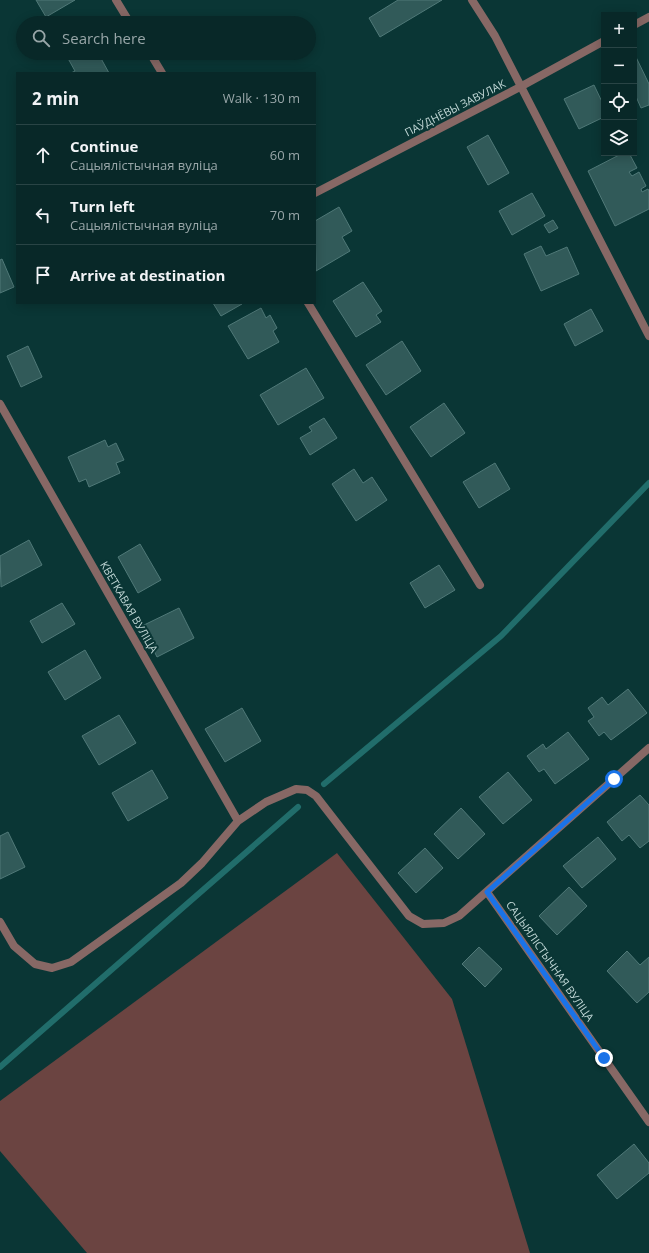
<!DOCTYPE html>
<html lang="en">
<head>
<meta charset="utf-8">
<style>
  :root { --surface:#082828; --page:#163434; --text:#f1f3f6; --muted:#98a6a8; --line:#294445 }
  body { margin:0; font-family:"Open Sans",sans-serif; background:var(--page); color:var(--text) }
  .controls { position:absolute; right:12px; top:12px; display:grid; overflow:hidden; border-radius:0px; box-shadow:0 2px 10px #0003 }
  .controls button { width:36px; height:36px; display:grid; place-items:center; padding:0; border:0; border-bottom:1px solid var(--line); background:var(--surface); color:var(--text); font:20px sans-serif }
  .stop { position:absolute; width:12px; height:12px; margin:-9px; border:3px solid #1a73e8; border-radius:50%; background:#fff }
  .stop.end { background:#1a73e8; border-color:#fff; box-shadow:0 1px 4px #0008 }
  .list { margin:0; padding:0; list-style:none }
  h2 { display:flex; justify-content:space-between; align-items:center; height:52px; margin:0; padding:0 16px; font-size:17px }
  h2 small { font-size:13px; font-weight:400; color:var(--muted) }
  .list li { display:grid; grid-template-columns:26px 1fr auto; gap:12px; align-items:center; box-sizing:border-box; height:60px; padding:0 16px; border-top:1px solid var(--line) }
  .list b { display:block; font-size:15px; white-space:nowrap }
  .list p { margin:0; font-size:13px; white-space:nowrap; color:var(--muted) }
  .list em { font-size:13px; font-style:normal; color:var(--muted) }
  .icon { flex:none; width:22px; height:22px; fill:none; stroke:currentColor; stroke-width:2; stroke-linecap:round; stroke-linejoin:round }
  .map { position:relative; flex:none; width:649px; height:1253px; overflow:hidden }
  .search { position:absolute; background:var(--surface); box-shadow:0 2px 10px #0003; left:16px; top:16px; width:300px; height:44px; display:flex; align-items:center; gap:10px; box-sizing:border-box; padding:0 14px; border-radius:22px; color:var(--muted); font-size:15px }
  .panel { position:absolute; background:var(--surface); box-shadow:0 2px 10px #0003; left:16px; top:72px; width:300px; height:232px; border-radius:0px }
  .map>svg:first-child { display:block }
  .green { fill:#6b4441 }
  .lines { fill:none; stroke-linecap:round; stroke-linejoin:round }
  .stream { stroke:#216d6b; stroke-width:6 }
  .building { fill:#315a59; stroke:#507978 }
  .lane { stroke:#876865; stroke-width:8 }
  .street { stroke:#876865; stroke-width:8 }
  .route { stroke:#1a73e8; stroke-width:5 }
  .labels { text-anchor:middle; stroke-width:4; stroke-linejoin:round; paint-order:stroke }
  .street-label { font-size:11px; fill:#c2d8d7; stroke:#0a3635 }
</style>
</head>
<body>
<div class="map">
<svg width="649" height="1253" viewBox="0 0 649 1253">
  <rect width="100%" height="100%" fill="#0a3635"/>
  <path class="green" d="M337,853l115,146 78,254h-443l-87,-102v-50z"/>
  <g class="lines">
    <path class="stream" d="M324,784l177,-148 148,-153
      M0,1067l298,-260"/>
  </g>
  <path class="building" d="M36,0h39l-29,17z
    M398,0h44l-62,37 -11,-19z
    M65,53h33l11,20h-38l4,-2z
    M634,53l15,31v21l-8,3 -7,-16z
    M594,85l10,21v11l-25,12 -15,-30z
    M488,135l21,38 -21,12 -21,-38z
    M623,153h6l8,15 -8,4 3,4 7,-4 7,14 -5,3 1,3 6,-3 1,2v18l-34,17 -27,-55z
    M532,193l13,23 -33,19 -13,-24z
    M339,207l13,24 -10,6 8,14 -34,20 -1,-50z
    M553,220l5,8 -9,5 -5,-8z
    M541,246l5,10 21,-9 12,27 -38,17 -17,-37z
    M2,259l12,28 -14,6v-33z
    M363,282l19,29 -6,4 5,7 -25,15 -23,-36z
    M213,303h28l1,1 -21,12z
    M261,308l5,10 4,-3 7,13 -4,3 6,11 -31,17 -20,-33z
    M591,309l12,22 -28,15 -11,-22z
    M402,341l19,30 -35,24 -20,-30z
    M28,346l14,31 -21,10 -14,-31z
    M306,368l18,30 -46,27 -18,-30z
    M444,403l21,30 -34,24 -21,-30z
    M324,418l13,20 -27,17 -10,-17 12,-7 -3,-4z
    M105,440l3,7 8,-4 8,17 -8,3 4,10 -31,14 -3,-8 -7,3 -11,-25z
    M495,463l15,26 -31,19 -16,-26z
    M354,469l9,14 9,-6 15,23 -31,21 -24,-37z
    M29,540l13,25 -41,22 -1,-31z
    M140,544l21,36 -23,13 -20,-36z
    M439,565l16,25 -30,18 -15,-25z
    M62,603l13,21 -33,19 -12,-22z
    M179,608l15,30 -37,19 -15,-31z
    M85,650l16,28 -36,22 -17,-28z
    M628,689l19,24 -36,27 -7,-8 -5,4 -11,-15 6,-4 -6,-9 14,-11 6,8z
    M242,708l19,33 -36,21 -20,-33z
    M119,715l17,28 -37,22 -17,-29z
    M568,732l21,27 -34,25 -11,-15 -5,3 -12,-16 16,-12 3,5z
    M152,770l16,28 -40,23 -16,-28z
    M508,772l24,28 -29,24 -24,-27z
    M640,795l9,10v36l-9,7 -11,-13 -7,6 -15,-19z
    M461,808l24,26 -27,25 -24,-25z
    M8,832l17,35 -25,12v-43z
    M598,837l18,22 -34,29 -19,-22z
    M425,848l18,20 -27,25 -18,-20z
    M569,887l18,19 -30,29 -18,-19z
    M479,947l23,22 -17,18 -23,-23z
    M627,951l13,14 9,-8v35l-12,11 -30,-32z
    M634,1144l15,19v10l-32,26 -20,-24z"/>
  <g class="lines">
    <path class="lane" d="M472,0l23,36 154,300
      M308,303l172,282"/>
    <path class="street" d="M116,0l14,23
      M634,25l15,-8
      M150,53l12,20
      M315,193l205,-106 84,-46
      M0,404l238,417
      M487,892l162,230
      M0,922l14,24 21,18 17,4 19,-6 110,-79 21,-20 36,-42 28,-19 30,-13 11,1 9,6 93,120 14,8 21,-1 15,-7 190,-168"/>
  </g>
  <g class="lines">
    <path class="route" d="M604,1058l-117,-166 127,-113"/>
  </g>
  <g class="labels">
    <g class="street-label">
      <text transform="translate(455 108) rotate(-27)" y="4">ПАЎДНЁВЫ ЗАВУЛАК</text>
      <text transform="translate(129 607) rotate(60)" y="4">КВЕТКАВАЯ ВУЛІЦА</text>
      <text transform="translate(550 961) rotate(55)" y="4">САЦЫЯЛІСТЫЧНАЯ ВУЛІЦА</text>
    </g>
  </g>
</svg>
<div class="controls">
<button>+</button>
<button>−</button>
<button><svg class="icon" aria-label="locate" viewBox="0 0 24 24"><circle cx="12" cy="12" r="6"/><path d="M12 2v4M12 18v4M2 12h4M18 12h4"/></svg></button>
<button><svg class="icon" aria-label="layers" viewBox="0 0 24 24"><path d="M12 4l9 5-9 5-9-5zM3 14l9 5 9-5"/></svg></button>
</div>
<div class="stop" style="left:614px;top:779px"></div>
<div class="stop end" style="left:604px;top:1058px"></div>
<div class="search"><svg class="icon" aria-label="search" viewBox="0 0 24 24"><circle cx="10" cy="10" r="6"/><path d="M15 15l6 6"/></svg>Search here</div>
<section class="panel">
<h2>2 min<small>Walk · 130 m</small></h2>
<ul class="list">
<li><svg class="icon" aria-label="ahead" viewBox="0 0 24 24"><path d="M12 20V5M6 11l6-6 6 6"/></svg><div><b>Continue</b><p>Сацыялістычная вуліца</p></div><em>60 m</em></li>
<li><svg class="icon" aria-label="left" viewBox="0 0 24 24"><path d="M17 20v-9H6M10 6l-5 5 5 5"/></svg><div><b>Turn left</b><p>Сацыялістычная вуліца</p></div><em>70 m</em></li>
<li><svg class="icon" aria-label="arrive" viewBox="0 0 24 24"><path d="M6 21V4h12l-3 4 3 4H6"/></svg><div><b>Arrive at destination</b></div></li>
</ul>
</section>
</div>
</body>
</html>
